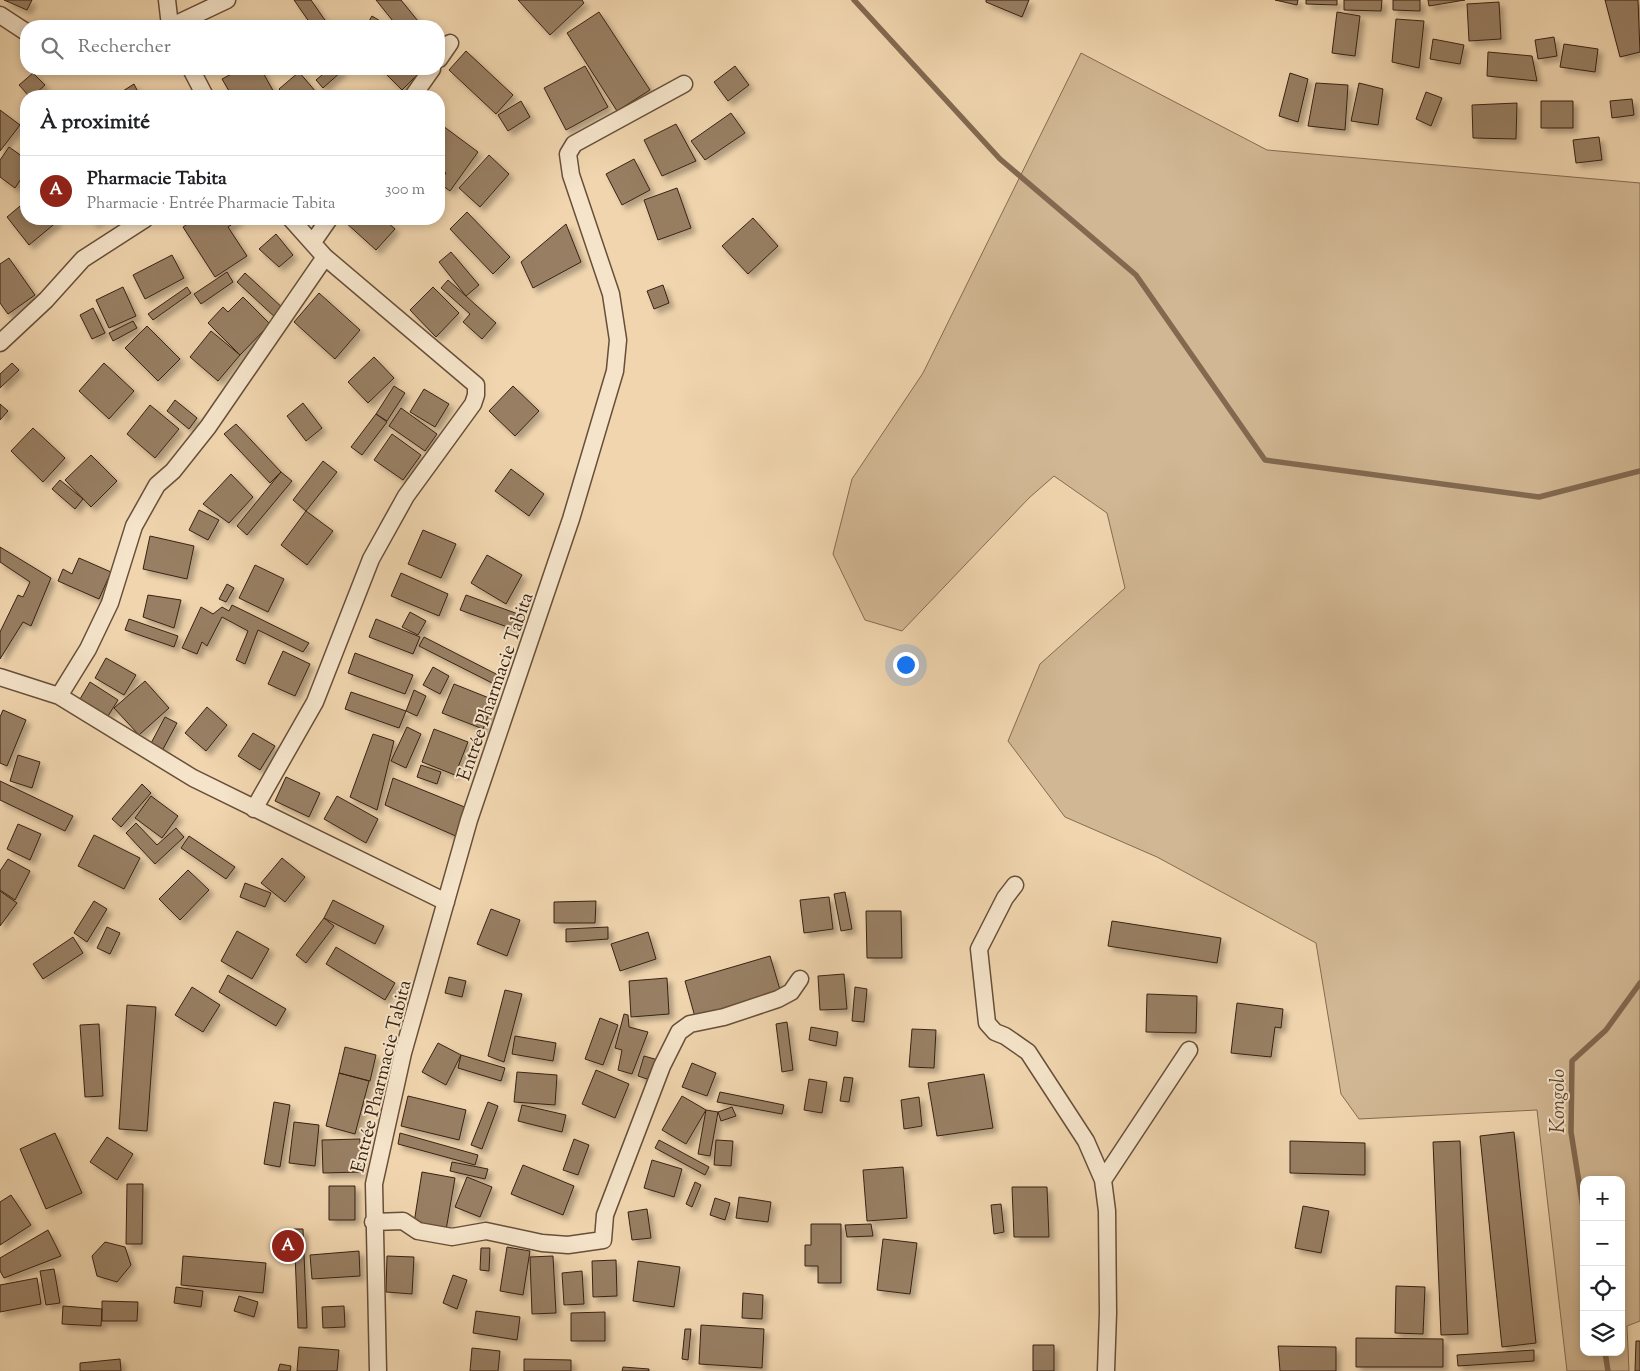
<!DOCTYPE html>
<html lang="fr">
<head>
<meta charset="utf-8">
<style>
  :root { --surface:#fff; --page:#f6f6f6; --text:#202124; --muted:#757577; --line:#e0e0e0; --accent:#8f2418 }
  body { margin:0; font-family:"Sorts Mill Goudy",serif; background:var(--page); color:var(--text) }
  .controls { position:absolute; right:15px; bottom:15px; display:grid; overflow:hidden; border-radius:10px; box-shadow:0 2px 8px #0003 }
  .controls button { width:45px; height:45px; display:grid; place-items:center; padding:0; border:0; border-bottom:1px solid var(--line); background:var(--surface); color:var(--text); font:25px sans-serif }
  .you { position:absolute; left:905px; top:664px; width:18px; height:18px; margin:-12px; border:4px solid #fff; border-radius:50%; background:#1a73e8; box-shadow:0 0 0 8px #1a73e833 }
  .badge { display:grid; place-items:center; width:32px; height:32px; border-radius:50%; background:var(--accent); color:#fff; font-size:16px; font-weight:700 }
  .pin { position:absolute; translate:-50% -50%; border:2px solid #fff; box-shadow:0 1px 5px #0006 }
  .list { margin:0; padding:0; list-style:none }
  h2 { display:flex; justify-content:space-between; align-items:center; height:65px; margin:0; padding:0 20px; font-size:21px }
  h2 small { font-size:16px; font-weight:400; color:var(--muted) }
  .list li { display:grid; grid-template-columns:32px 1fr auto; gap:15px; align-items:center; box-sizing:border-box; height:70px; padding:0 20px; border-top:1px solid var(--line) }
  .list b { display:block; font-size:19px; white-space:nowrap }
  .list p { margin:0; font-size:16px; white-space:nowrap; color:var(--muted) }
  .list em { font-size:16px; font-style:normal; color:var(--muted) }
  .icon { flex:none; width:28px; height:28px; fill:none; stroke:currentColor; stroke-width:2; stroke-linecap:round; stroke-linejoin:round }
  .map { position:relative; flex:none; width:1640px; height:1371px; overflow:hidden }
  .search { position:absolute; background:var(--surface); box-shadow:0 2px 8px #0003; left:20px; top:20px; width:425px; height:55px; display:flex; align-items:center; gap:12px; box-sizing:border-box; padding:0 18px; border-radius:20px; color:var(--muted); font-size:19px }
  .panel { position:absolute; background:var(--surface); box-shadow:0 2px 8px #0003; left:20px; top:90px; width:425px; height:135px; border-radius:20px }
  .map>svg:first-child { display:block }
  .green { fill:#d1b793; stroke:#856c52; fill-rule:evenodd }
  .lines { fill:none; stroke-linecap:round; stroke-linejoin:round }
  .stream { stroke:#826950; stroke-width:5.5 }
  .building { fill:#987f63; stroke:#392212; filter:url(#shadow) }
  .minor-casing { stroke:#674f39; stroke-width:19 }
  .minor { stroke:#f5e4ca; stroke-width:16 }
  .labels { text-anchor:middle; stroke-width:4; stroke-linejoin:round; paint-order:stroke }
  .street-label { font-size:19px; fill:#392212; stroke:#f5e4ca }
  .water-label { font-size:20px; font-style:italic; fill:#5d4531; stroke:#f5e4ca }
</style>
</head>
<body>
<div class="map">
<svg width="1640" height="1371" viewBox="0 0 1640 1371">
  <defs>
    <filter id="shadow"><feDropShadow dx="4.5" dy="4.5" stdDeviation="2.5" flood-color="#0004"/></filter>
  </defs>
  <rect width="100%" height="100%" fill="#f0d5ae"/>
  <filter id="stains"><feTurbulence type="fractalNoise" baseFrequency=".004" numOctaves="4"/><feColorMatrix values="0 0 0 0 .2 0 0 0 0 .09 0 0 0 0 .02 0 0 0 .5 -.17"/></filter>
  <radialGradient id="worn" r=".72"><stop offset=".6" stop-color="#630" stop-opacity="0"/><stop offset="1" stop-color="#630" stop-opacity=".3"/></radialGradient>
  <path class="green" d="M1081,53l186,97 373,33v1138l-13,5 2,45h-62l-30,-261 -178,9 -18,-25 -25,-151 -159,-86 -92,-40 -57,-76 32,-77 85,-76 -18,-75 -53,-37 -25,22 -127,133 -37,-11 -32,-66 19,-75 71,-106zM1584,1180h37v172h-37z"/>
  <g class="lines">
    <path class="stream" d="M854,0l146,159 136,116 129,185 274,37 101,-26
      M1584,1214l-13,-82 1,-71 34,-31 34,-47
      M1605,1352l3,19"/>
  </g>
  <path class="building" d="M4,0h28l-5,10z
    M294,0h17l18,26h-17z
    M376,0h25l21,26h-25z
    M518,0h64l2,3 -34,32z
    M986,0h43l-7,17 -36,-15z
    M1275,0h23l-1,5z
    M1306,0h31v5l-31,-1z
    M1344,0h38l-1,11 -37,-1z
    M1393,0h27v11l-27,-1z
    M1428,0h37l-36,6z
    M1605,0h33l2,52 -20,5z
    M1499,2l2,37 -32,2 -2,-37z
    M599,12l51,78 -33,21 -50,-78z
    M1337,12l23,4 -5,40 -23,-3z
    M372,16l13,8 -2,2h-17z
    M1396,19l28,2 -5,47 -27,-6z
    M1554,37l3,19 -19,3 -3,-19z
    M1433,39l31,6 -4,19 -30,-5z
    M1564,44l34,5 -3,23 -35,-5z
    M466,51l47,44 -17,19 -47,-44z
    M1488,52l44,4 5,25 -50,-5z
    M585,66l23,41 -42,23 -22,-42z
    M735,66l14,19 -21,16 -14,-19z
    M241,69h20l15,27h-44l-10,-17z
    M329,69h11l2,2 -19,17 -7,-8z
    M381,69h42l-21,21z
    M299,72l17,20 -5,4h-25l-7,-7z
    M33,73l12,12 -12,11h-4l-10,-11z
    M1290,73l18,6 -10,43 -19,-6z
    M1316,83l32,2 -3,45 -37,-4z
    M1359,83l24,6 -5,36 -27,-4z
    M134,84l6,12h-25z
    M1426,92l16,6 -11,28 -15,-7z
    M1632,99l2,16 -22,3 -2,-17z
    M521,101l9,16 -22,14 -10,-16z
    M1541,101h32v27h-32z
    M1517,103l-1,36 -43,-1 -1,-33z
    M0,110l20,15 -20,26z
    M731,113l14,20 -40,27 -14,-19z
    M439,123l39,29 -28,39 -11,-8 7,-10 -7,-5z
    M676,124l20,37 -34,15 -18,-36z
    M1599,137l3,23 -26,3 -3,-23z
    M9,147l17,12v12l-11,17 -15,-11v-17z
    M489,155l20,19 -29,33 -21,-19z
    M634,159l16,31 -28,15 -16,-31z
    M677,188l14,40 -33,12 -14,-40z
    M26,201v18h30l2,2 -29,24 -22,-28z
    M467,212l43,45 -17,17 -43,-45z
    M753,218l25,28 -30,28 -26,-28z
    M91,219h11l-9,4z
    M195,219h45l-12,8 19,29 -32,21 -32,-50z
    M348,219h36l11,10 -19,21 -31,-28z
    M566,224l15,38 -48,26 -12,-26z
    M276,234l17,21 -14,12 -20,-18z
    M451,252l28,33 -13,11 -27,-34z
    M172,255l12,23 -39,21 -12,-24z
    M9,258l26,37 -27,19 -8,-11v-39z
    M227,272l6,10 -32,22 -7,-10z
    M245,273l40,37 -8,9 -40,-37z
    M448,280l48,43 -14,16 -19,-17 7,-8 -29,-26z
    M663,285l6,18 -15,6 -7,-18z
    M123,287l13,29 -27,12 -13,-28z
    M187,287l4,6 -38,27 -5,-6z
    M433,287l26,26 -23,24 -26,-27z
    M319,293l41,37 -25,29 -41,-37z
    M243,297l27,27 -30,31 -32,-32 15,-16 5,5z
    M93,308l12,25 -13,6 -12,-24z
    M133,321l4,7 -24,13 -4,-8z
    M147,326l33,33 -22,22 -33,-33z
    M211,331l29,24 -22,26 -28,-24z
    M374,357l20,21 -26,25 -20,-21z
    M12,363l7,7 -19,18v-14z
    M104,363l30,28 -25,28 -30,-28z
    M394,386l11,7 -18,28 -11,-7z
    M513,386l26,25 -24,25 -26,-25z
    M424,389l25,15 -14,23 -25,-15z
    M175,400l22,18 -8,11 -22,-18z
    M303,403l19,25 -16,13 -19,-25z
    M0,404l8,7 -8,9z
    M150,405l29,24 -24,29 -28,-24z
    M401,408l36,26 -12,17 -36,-25z
    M376,414l11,8 -25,33 -11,-8z
    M236,424l45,48 -11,11 -46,-49z
    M33,428l32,30 -22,24 -32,-31z
    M392,434l29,21 -18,25 -29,-20z
    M91,455l26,26 -26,26 -26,-27z
    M323,461l14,11 -31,39 -13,-11z
    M511,469l33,25 -15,22 -34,-25z
    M281,472l11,9 -45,54 -10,-9z
    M231,474l22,23 -24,26 -26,-19z
    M60,480l23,19 -8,10 -23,-20z
    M199,510l20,10 -11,20 -19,-10z
    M306,511l27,20 -26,34 -26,-20z
    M423,530l33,14 -15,34 -33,-14z
    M150,536l44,10 -7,33 -44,-10z
    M0,547l51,31 -20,48 -8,-4 -23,37v-27l18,-37 5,2 7,-15 -30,-20z
    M487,555l35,20 -16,29 -35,-21z
    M79,558l32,14 -12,27 -41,-18 5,-12 9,5z
    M255,565l29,14 -16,33 -29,-14z
    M401,573l47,21 -9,22 -48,-20z
    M227,584l7,4 -8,14 -7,-3z
    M148,595l33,5 -7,28 -31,-11z
    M466,595l52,19 -5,15 -53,-19z
    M232,605l77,38 -6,9 -45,-22 -13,34 -9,-4 12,-29 -26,-14 -15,29 -5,-4 -5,12 -15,-6 19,-41 12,7 9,-7 7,4z
    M410,612l16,9 -8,14 -16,-8z
    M129,619l49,17 -4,11 -49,-17z
    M376,619l44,18 -7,17 -44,-17z
    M424,637l74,38 -4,9 -75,-38z
    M283,651l27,13 -15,32 -27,-12z
    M355,653l58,22 -8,19 -57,-21z
    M106,658l30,17 -12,20 -29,-17z
    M433,667l16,9 -9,18 -17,-9z
    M145,681l24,27 -30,27 -25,-27z
    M90,682l28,18 -10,16 -28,-17z
    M454,684l40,16 -11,29 -41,-16z
    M414,690l12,6 -9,20 -11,-5z
    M351,692l55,19 -7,17 -54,-19z
    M207,707l20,18 -21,26 -21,-18z
    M3,710l23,10 -19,46 -7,-3v-46z
    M165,717l12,6 -15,28 -12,-6z
    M407,727l14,7 -15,34 -15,-7z
    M434,729l34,13 -13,33 -33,-13z
    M253,733l22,13 -15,24 -22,-14z
    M373,734l21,7 -17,69 -27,-13z
    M18,755l22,7 -8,26 -22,-7z
    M421,765l20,7 -4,12 -20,-7z
    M286,777l34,16 -11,24 -34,-16z
    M393,778l74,30 -9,29 -73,-32z
    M0,781l73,35 -8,15 -65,-31z
    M142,784l9,9 -30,34 -9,-8z
    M151,796l27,20 -16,22 -27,-20z
    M337,796l41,23 -12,24 -42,-24z
    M136,823l21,22 19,-17 8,9 -29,27 -29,-31z
    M18,824l23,10 -11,26 -23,-11z
    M94,835l46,23 -16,31 -46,-23z
    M189,836l46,31 -9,12 -45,-31z
    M282,858l23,19 -20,25 -24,-19z
    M8,859l22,12 -15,29 -15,-10v-19z
    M188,870l21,20 -29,30 -21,-21z
    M245,883l26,10 -6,14 -25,-10z
    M0,891l17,12 -17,23z
    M845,892l7,37 -11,2 -7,-37z
    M829,897l4,32 -29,4 -4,-33z
    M333,900l51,26 -9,18 -51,-26z
    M94,901l13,8 -20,33 -13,-9z
    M596,901l-1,22h-41v-21z
    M491,909l29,11 -13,36 -30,-12z
    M866,911h35l1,47h-35z
    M324,918l10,8 -28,37 -10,-8z
    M1112,921l109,17 -4,25 -109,-17z
    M107,927l13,6 -10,21 -13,-6z
    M608,927v12l-42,3v-13z
    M237,931l32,18 -17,30 -31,-18z
    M648,932l8,27 -36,12 -9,-27z
    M73,937l10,16 -40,26 -10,-15z
    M336,947l59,36 -10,17 -59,-36z
    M770,956l11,37 -86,24 -10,-36z
    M844,974l3,35 -27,1 -2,-34z
    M228,975l58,34 -10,17 -57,-34z
    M449,977l17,4 -4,16 -17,-4z
    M667,978l2,36 -38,3 -2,-36z
    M192,987l28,18 -17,27 -28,-17z
    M855,987l12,2 -3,33 -12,-1z
    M505,990l17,4 -18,68 -16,-6z
    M1147,994l50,2 -1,37 -50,-1z
    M1237,1003l46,6 -2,19 -6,-1 -4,30 -40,-4z
    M127,1005l29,2 -9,124 -28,-2z
    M624,1014l4,1 1,12 19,5 -16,42 -14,-4 4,-20 -7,-2z
    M600,1018l18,7 -15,40 -18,-6z
    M787,1022l6,48 -11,2 -6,-48z
    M99,1024l4,72 -18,1 -5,-72z
    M811,1027l27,5 -2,14 -27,-6z
    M912,1029l24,1 -2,38 -25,-1z
    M515,1036l41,7 -3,18 -41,-7z
    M438,1043l23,12 -15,30 -24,-13z
    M345,1047l31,8 -6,26 -31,-8z
    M461,1055l44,13 -4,13 -43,-13z
    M644,1056l14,4 -8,20 -12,-4z
    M692,1063l24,10 -9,23 -25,-9z
    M596,1070l33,14 -14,34 -33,-14z
    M517,1072l40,3 -2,30 -41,-3z
    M339,1073l30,8 -14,53 -29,-8z
    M984,1074l9,54 -56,8 -9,-53z
    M844,1077l9,1 -4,24 -9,-1z
    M809,1079l18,3 -5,31 -18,-3z
    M720,1092l64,13 -2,9 -65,-12z
    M408,1096l58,14 -7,30 -58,-14z
    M682,1096l24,14 -20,34 -24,-14z
    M919,1097l3,29 -18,3 -3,-29z
    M274,1102l16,3 -10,62 -16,-3z
    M488,1102l10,4 -16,43 -11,-4z
    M522,1105l44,10 -4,17 -44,-11z
    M732,1107l4,9 -15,5 -3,-9z
    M706,1110l12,2 -8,44 -12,-2z
    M294,1122l25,3 -4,41 -26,-3z
    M1514,1132l22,211 -34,4 -22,-211z
    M55,1133l27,60 -36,16 -26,-60z
    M400,1133l78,22 -3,10 -77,-21z
    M107,1137l26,17 -16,26 -27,-18z
    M360,1139l1,33 -38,1 -1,-33z
    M574,1139l15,6 -11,30 -15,-5z
    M659,1140l50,27 -4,8 -50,-27z
    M716,1140l17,1 -2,25 -17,-1z
    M1290,1141l75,2v32l-75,-2z
    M1460,1141l8,193 -27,1 -8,-193z
    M652,1160l30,9 -8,28 -30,-9z
    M452,1162l36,7 -3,10 -35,-8z
    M523,1165l51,21 -11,29 -52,-21z
    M903,1167l4,51 -40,3 -4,-51z
    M422,1172l33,6 -9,52 -32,-7z
    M467,1177l25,10 -12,30 -25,-10z
    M695,1182l6,3 -9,22 -6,-3z
    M127,1184h16l-1,60h-16z
    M329,1186h26v34h-26z
    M1012,1187h35l2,50h-35z
    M11,1195l20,30 -31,20v-43z
    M739,1197l32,5 -3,20 -32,-4z
    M715,1198l15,5 -5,17 -15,-5z
    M1001,1204l3,28 -10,2 -3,-29z
    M1303,1206l26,5 -8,42 -26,-5z
    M647,1209l4,29 -19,2 -4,-28z
    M811,1224h30v59h-23v-17h-13v-21h6z
    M871,1224l2,12 -26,1 -2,-12z
    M294,1229h9l4,99h-9z
    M48,1230l13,26 -57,22 -4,-7v-13z
    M883,1239l34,4 -7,51 -33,-4z
    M105,1242l20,5 6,18 -14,17 -20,-6 -5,-20z
    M507,1247l23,4 -7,44 -23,-4z
    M481,1248h9l-1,23 -9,-1z
    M359,1251l1,25 -48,3 -2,-24z
    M183,1256l83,7 -3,30 -82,-8z
    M387,1256l27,1 -2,37 -26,-2z
    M553,1256l3,57 -24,1 -2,-57z
    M616,1260l1,36 -24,1 -1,-36z
    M638,1261l42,6 -6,40 -41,-6z
    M54,1269l6,34 -14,2 -6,-34z
    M582,1271l2,33 -20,1 -2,-32z
    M453,1275l14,5 -10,29 -14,-6z
    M37,1278l4,26 -41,8v-27z
    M1396,1286l29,1 -2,47 -28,-1z
    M176,1287l27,4 -2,16 -27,-4z
    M743,1293l20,2 -1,24 -20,-1z
    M239,1296l19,6 -4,15 -20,-6z
    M102,1301l36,1 -1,19h-35z
    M63,1306l39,3 -1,17 -39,-2z
    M344,1306l1,21 -22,1 -1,-21z
    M476,1311l44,6 -3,23 -44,-7z
    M605,1312v29h-34v-28z
    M701,1325l63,4 -2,39 -63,-4z
    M685,1329h6l-3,31 -6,-1z
    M1356,1338l87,1v28h-87z
    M1636,1341h4v30h-5z
    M1033,1345h21v26h-21z
    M1278,1346l58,1v24h-56z
    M299,1347l40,3 -2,21h-40z
    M472,1348l28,3 -2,20h-28z
    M1534,1350v11l-76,5 -1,-11z
    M120,1359l1,12h-41v-8z
    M524,1359l47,1v11h-47z
    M280,1364l11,2 -1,5h-12z
    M623,1367l26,2v2h-27z"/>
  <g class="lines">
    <defs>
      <path id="minor" d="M167,0l3,26
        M0,15l26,17
        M172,26l55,-26
        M439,59l11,-16
        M191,69l14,27
        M413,96l19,-27
        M313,242l16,-23
        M0,343l46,-43 37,-41 62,-40
        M0,677l59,19 134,82 253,124
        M59,696l29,-47 22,-46 24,-77 23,-41 16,-14 35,-44 117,-170
        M254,809l61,-107 56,-143 35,-63 67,-92 3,-9v-10l-151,-128 -34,-38
        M1015,885l-10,13 -26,51 8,74 8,9 10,4 23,16 58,89 17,39 4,31 1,102 -2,58
        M1103,1180l86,-130
        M373,1222l30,-1 15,10 34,6 34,-6 56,12 26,2 35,-5 2,-25 57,-149 17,-34 11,-8 34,-7 54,-18 13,-7 9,-13
        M378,1371l-4,-187 29,-131 66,-233 102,-301 44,-148 3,-31 -7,-46 -40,-119 -3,-21 6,-10 110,-60"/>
    </defs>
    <use href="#minor" class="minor-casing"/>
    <use href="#minor" class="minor"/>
  </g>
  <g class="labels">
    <g class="street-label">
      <text transform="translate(494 686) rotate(-71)" y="7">Entrée Pharmacie Tabita</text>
      <text transform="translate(380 1076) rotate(-76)" y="7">Entrée Pharmacie Tabita</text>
    </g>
    <g class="water-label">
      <text transform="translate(1557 1101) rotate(-90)" y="7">Kongolo</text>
    </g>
  </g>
  <rect width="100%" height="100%" filter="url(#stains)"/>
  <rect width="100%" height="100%" fill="url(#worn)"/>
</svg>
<div class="controls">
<button>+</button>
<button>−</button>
<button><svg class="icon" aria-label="locate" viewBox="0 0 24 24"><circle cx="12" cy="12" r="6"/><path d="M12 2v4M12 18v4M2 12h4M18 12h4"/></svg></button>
<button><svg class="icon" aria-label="layers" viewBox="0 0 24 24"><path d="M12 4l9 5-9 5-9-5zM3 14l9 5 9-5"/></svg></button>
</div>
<div class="you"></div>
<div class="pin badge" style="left:288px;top:1246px">A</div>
<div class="search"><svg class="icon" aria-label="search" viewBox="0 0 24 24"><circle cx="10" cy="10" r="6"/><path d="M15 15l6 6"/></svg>Rechercher</div>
<section class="panel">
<h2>À proximité<small></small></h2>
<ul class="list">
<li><span class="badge">A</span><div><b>Pharmacie Tabita</b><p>Pharmacie · Entrée Pharmacie Tabita</p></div><em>300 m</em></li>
</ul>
</section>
</div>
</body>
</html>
